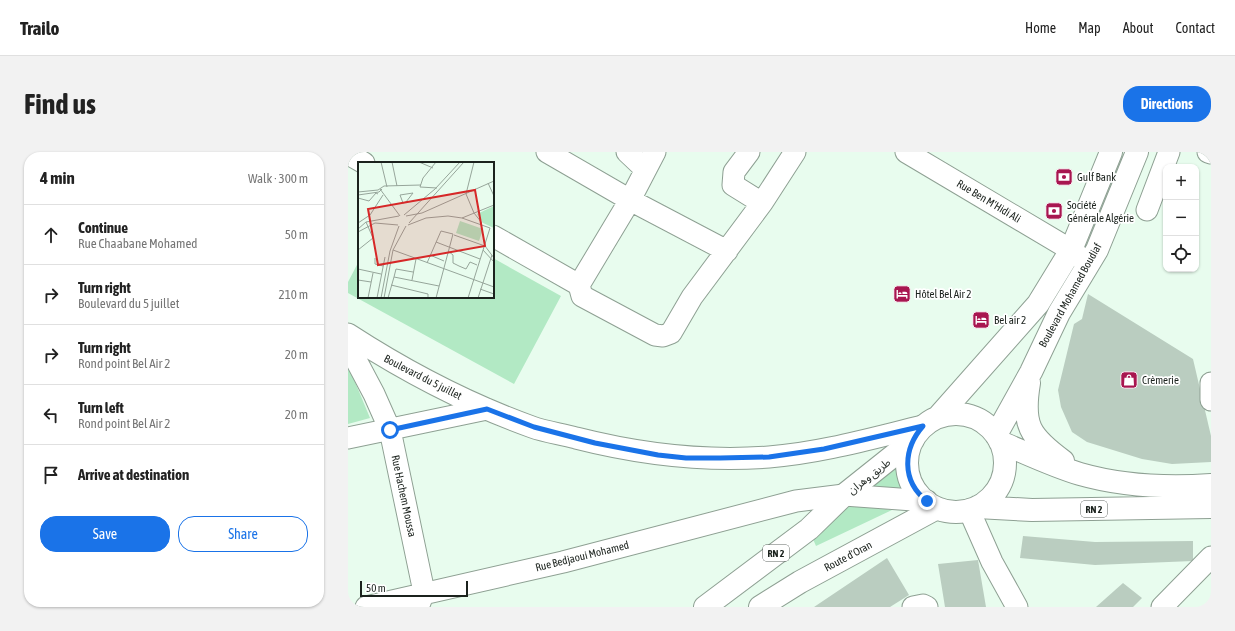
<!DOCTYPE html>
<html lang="en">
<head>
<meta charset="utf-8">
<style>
  :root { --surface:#fff; --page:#f2f2f2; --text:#222; --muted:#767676; --line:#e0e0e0; --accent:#1a73e8 }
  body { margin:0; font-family:"Asap Condensed","Noto Sans Arabic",sans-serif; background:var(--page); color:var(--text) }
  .controls { position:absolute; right:12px; top:12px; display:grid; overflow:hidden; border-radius:8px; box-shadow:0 1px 3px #0004 }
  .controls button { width:36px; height:36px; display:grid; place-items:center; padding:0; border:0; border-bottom:1px solid var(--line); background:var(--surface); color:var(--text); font:20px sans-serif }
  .scale { position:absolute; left:12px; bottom:10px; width:108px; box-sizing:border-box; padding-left:4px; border:2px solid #1b221d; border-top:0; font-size:11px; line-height:14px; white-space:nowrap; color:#1b221d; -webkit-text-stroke:3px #fff; paint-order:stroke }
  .stop { position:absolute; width:12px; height:12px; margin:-9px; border:3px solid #1a73e8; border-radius:50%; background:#fff }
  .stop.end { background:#1a73e8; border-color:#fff; box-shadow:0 1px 4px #0008 }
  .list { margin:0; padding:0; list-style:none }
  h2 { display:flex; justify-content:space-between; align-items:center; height:52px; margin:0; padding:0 16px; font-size:17px }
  h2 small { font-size:13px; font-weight:400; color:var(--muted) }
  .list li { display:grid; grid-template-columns:26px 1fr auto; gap:12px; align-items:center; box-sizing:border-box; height:60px; padding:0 16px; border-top:1px solid var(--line) }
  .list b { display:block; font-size:15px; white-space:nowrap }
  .list p { margin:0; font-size:13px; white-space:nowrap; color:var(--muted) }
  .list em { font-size:13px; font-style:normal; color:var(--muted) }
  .actions { display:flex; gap:8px; padding:12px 16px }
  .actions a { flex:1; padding:9px 0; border:1px solid var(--accent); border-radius:16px; text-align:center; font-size:14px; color:var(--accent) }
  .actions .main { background:var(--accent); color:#fff }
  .icon { flex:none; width:22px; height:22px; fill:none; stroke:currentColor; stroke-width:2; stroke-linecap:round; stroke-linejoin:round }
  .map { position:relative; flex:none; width:863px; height:455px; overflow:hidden; border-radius:16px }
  header { display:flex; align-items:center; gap:24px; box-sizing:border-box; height:56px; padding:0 20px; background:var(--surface); border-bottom:1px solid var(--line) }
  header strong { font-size:19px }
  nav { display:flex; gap:22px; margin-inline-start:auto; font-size:14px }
  .intro { display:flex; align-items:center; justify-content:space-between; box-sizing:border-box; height:96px; padding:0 24px }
  h1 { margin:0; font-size:28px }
  .button { padding:10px 18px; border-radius:16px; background:var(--accent); color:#fff; font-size:14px; font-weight:700 }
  main { display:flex; gap:24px; padding:0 24px }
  aside { flex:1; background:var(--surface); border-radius:16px; box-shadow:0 1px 3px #0004 }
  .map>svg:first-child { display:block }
  .green { fill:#b2e9c4 }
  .building { fill:#bacdc0 }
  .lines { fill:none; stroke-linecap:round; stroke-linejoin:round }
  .minor-casing { stroke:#8ea093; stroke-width:23 }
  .major-casing { stroke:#8ea093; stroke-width:24 }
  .minor { stroke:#fff; stroke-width:21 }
  .major { stroke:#fff; stroke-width:22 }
  .route { stroke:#1a73e8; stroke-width:5 }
  .labels { text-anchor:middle; stroke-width:3.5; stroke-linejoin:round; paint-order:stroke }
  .shield { fill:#fff; stroke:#5f6461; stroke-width:1 }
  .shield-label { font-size:10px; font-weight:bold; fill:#1b221d }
  .poi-label { font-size:11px; fill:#1b221d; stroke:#fff; text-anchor:start }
  .street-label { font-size:11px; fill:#1b221d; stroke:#fff }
  .inset-road { fill:none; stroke:#96a59a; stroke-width:1 }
  .view { fill:#d62828; fill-opacity:0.15; stroke:#d62828; stroke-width:2 }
  .inset-edge { fill:none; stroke:#1b221d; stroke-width:2 }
</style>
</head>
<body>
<header>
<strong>Trailo</strong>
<nav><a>Home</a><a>Map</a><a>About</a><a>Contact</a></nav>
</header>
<div class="intro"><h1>Find us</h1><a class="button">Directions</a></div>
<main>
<aside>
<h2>4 min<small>Walk · 300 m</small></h2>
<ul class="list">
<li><svg class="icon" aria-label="ahead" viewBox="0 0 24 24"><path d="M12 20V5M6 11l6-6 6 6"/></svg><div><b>Continue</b><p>Rue Chaabane Mohamed</p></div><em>50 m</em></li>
<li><svg class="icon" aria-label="right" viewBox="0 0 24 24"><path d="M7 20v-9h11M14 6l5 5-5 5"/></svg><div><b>Turn right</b><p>Boulevard du 5 juillet</p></div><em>210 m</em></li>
<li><svg class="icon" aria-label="right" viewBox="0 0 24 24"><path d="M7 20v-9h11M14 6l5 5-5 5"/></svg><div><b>Turn right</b><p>Rond point Bel Air 2</p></div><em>20 m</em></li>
<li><svg class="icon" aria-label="left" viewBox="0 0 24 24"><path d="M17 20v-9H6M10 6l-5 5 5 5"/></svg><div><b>Turn left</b><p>Rond point Bel Air 2</p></div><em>20 m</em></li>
<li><svg class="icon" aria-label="arrive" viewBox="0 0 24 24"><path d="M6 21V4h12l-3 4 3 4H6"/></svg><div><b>Arrive at destination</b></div></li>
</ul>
<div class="actions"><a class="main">Save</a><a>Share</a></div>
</aside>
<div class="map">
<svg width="863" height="455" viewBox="0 0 863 455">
  <rect width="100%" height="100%" fill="#e8fcee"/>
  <path class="green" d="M145,106l68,38 -47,88 -166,-91v-11l11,-21v36h134z
    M0,213l22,53 -22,6z
    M556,309l7,23 9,11 -52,-7z
    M503,351l41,7 -76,36 -6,-14z"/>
  <path class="building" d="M740,142l105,65 18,77v26l-39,2 -30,-5 -55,-17 -15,-10 -11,-25 -3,-17 16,-66 8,-5z
    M675,384l72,6 98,-1v20l-98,4 -75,-7z
    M539,406l22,37 -19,12h-76z
    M630,408l8,47h-41l-7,-43z
    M775,431l19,15 -9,9h-37z"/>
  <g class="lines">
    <defs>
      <path id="minor" d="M0,0l2,3 14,8
        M199,0l83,48 97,51
        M279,0l18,17
        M307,0l-25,48 -51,85 3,11 73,39 8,1 8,-3 21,-36 70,-94 33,-51
        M401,0l-15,20 -1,13 29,18
        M558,0l165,98 14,11
        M860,0l3,1
        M799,58l22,-58
        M145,84l86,49
        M0,182c57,37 120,70 184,93 14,5 30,7 44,11 63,16 128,24 193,19 52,-4 104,-19 154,-31
        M0,193l26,49 16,36 34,162 -5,13
        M863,231v17
        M0,286l139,-29
        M621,358l23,52 25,45
        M18,455l197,-45 233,-61 48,-6 83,6
        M565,455l10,-2 4,2
        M814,455l49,-50"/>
      <path id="major" d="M681,231c-7,42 0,53 34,78
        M559 311a49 49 0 1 1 98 0a49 49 0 1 1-98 0Z
        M590,265l100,-113 33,-54 40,-98
        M648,283l35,-63 28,-59 38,-63 40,-98
        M652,290c26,11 53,24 80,32 42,12 88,14 131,11
        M629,355l55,3 179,-3
        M357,455l104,-78 35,-34 69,-55
        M412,455l40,-25 137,-74"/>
    </defs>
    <use href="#minor" class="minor-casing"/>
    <use href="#major" class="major-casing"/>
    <use href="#minor" class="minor"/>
    <use href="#major" class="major"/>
  </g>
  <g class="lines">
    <path class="route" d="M42,278l97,-21 47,18 61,16 63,12 28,3h34l49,-1 55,-8 99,-23c-20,23 -22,55 4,75"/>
  </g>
  <defs>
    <symbol id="bank-square" viewBox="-11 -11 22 22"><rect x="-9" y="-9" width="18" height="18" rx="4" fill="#a81650" stroke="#fff"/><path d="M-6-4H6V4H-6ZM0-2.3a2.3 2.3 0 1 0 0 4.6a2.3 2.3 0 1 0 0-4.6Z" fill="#fff"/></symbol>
    <symbol id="hotel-square" viewBox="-11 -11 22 22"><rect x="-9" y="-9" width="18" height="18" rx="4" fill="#a81650" stroke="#fff"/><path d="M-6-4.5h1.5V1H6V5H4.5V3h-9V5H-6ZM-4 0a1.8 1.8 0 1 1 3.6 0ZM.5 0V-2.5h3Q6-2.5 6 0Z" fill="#fff"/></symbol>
    <symbol id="shop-square" viewBox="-11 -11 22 22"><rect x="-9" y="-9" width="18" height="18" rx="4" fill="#a81650" stroke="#fff"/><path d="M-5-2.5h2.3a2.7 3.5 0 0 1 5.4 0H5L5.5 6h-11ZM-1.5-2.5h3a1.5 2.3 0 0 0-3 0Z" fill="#fff"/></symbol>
  </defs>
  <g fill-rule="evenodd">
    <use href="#bank-square" x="706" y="15" width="20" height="20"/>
    <use href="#bank-square" x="696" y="49" width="20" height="20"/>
    <use href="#hotel-square" x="544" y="132" width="20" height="20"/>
    <use href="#hotel-square" x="623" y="158" width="20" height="20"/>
    <use href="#shop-square" x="771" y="218" width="20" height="20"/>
  </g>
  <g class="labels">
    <g class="shield">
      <rect x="733" y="349" width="26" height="16" rx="3"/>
      <rect x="415" y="393" width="26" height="16" rx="3"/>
    </g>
    <g class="shield-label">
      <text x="746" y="361">RN 2</text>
      <text x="428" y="405">RN 2</text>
    </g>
    <g class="poi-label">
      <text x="729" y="29">Gulf Bank</text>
      <text x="719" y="57">Société<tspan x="719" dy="13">Générale Algérie</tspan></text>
      <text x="567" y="146">Hôtel Bel Air 2</text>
      <text x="646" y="172">Bel air 2</text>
      <text x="794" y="232">Crèmerie</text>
    </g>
    <g class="street-label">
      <text transform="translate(641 49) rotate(31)" y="4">Rue Ben M'Hidi Ali</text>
      <text transform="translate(722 143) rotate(-61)" y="4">Boulevard Mohamed Boudiaf</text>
      <text transform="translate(75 225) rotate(27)" y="4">Boulevard du 5 juillet</text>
      <text transform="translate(521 324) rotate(-38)" y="4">طريق وهران</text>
      <text transform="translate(56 344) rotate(78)" y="4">Rue Hachem Moussa</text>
      <text transform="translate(234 404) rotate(-14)" y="4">Rue Bedjaoui Mohamed</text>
      <text transform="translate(500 404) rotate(-28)" y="4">Route d'Oran</text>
    </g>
  </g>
  <g transform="translate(10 10)">
    <rect width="136" height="136" fill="#e8fcee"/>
    <path d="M136,44v22l-11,-5 -6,-9zM102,59l23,8 -4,12 -23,-8z" fill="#b2e9c4"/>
    <path class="inset-road" d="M23,0l6,25M34,0l5,24M61,0l14,6M78,0l-13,16 -3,9 17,1M116,0l-8,32 8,19 8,10M130,21l6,13M22,27l20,27M0,30l20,-2 6,-4 37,-1M55,31l-7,9 -3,1 -3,-8zM0,33l21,-3 3,-3M0,36l11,3 7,-8 2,1M46,53l31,-26 25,-27M48,54l16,-3 72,-32M104,56l32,-13M0,61l12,-8 13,-20M51,61l55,-61M50,63l18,-7 22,-2 14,2 28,10 -22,70M0,67l8,-7 33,-6M0,70l17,-9 23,2M96,73l31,11 9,12M78,80l44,17M0,88l15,-12 -7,-16M35,88l101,37M125,88l11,12M90,89l5,4v8l6,3 7,3 4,-7 7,3M72,93l14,6M17,96v6l8,2M69,101l14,-32 12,3 -17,64M0,107l23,5M36,115l2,-8 17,3M0,118l13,2M54,118l4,-21M33,123l37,9v4M122,127l14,5M10,136l5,-25M19,136l8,-41M23,136l9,-47 9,-25M26,136l9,-48 13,-24M30,136l6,-21 45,9M120,136l14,-43"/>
    <path class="view" d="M117,28l10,56 -107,19 -10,-56z"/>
    <rect width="136" height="136" class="inset-edge"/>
  </g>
</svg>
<div class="controls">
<button>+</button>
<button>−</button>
<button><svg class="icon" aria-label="locate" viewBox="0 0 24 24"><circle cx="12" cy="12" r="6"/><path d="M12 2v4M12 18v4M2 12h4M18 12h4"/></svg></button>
</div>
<div class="scale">50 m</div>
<div class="stop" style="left:42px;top:278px"></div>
<div class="stop end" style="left:579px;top:349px"></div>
</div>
</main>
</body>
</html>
